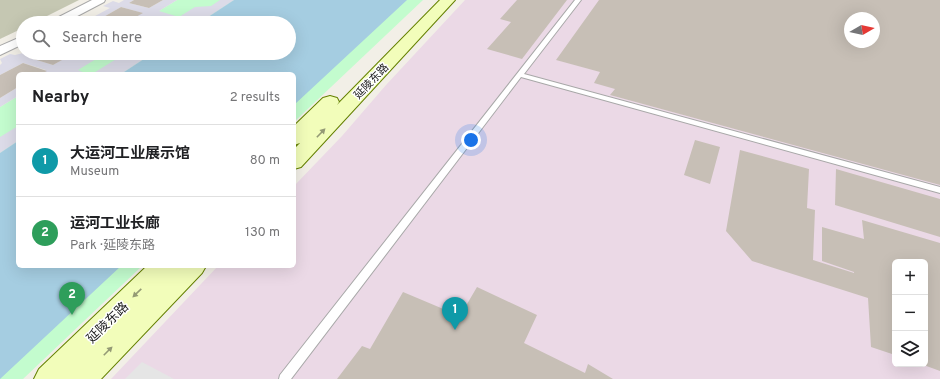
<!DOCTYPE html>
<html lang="en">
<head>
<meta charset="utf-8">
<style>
  :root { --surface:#fff; --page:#f2f2f2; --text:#202124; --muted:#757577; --line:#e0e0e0; --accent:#ea580c }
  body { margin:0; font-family:Overpass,"Noto Sans SC",sans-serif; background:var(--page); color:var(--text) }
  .controls { position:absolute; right:12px; bottom:12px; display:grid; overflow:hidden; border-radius:6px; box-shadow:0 4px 16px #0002 }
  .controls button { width:36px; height:36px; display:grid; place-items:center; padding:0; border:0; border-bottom:1px solid var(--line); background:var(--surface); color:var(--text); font:20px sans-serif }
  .compass { position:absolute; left:844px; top:12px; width:36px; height:36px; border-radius:50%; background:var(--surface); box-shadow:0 4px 16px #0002; rotate:81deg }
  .you { position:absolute; left:471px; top:140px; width:14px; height:14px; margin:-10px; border:3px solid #fff; border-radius:50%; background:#1a73e8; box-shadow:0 0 0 6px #1a73e833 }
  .badge { display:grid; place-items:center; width:26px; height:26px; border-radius:50%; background:var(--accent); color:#fff; font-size:13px; font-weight:700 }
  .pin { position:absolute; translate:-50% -33px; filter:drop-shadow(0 1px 2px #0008) }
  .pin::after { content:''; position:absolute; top:21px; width:14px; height:12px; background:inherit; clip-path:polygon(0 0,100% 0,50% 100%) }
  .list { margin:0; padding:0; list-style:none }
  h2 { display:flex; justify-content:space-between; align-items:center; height:52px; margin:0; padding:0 16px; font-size:17px }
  h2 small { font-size:13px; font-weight:400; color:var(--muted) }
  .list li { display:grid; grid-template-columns:26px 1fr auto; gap:12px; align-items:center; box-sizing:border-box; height:72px; padding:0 16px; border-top:1px solid var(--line) }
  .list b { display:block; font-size:15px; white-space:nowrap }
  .list p { margin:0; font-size:13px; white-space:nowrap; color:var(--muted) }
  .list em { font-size:13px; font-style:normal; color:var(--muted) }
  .icon { flex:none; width:22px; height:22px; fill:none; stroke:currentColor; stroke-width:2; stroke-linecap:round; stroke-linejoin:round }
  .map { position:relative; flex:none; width:940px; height:379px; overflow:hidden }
  .search { position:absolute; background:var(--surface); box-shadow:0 4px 16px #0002; left:16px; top:16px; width:280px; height:44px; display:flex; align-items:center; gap:10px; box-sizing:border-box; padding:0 14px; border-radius:22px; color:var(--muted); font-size:15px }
  .panel { position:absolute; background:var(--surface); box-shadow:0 4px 16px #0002; left:16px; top:72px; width:280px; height:196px; border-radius:6px }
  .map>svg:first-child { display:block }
  .industrial { fill:#ebd9e6; fill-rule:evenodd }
  .construction { fill:#c5c7b2 }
  .park { fill:#c3fcce }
  .parking { fill:#e5e5e5 }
  .plaza { fill:#dcdbe8 }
  .water { fill:#a5cde1 }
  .building { fill:#c7bfb6; fill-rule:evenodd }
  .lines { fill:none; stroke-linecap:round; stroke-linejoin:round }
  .service-casing { stroke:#a8a8a8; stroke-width:2 }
  .minor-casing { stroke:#a8a8a8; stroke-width:2 }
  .secondary-casing { stroke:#648000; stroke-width:2 }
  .service { fill:#fff; fill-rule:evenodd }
  .minor { fill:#fff; fill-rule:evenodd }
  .secondary { fill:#f2fdba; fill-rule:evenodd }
  .oneway { fill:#949a75 }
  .labels { text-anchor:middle; stroke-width:3; stroke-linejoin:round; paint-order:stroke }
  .street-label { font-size:11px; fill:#212121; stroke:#fff }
  .near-street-label { font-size:13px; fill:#212121; stroke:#fff }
</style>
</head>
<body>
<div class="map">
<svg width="940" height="379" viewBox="0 0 940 379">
  <rect width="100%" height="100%" fill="#f2efe7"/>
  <path class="industrial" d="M465,0h475v379h-829l107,-113h76v-80l48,-50 44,-51zM850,18h24v24h-24zM895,262h30v102h-30z"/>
  <path class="construction" d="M0,0h79l-46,23h-10v5l-23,11z"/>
  <path class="park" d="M177,0h57l-35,23h-60z
    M396,0h27l-129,122v-28z
    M89,53h64l-32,21h-66z
    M18,96v45l-18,12v-46z
    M107,266h35l-119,113h-23v-15z"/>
  <path class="parking" d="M142,362l32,17h-49z"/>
  <path class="plaza" d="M124,0h10l-5,3 20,5 14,-8h14l-18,11 20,6 16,-10 16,-1 9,-6h14l-35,23h-32l-19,-5 -9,5h-14l17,-10 -21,-6 -28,16h-11l28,-15 -7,-2 10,-5 6,2z
    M23,53h16l-8,5 22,7 17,-10 -3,-1 1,-1h23l10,3 -23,14 9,4h-46l5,-4 -23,-7 -23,12v-10l2,-2 -2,-4 10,-5 5,1z
    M126,53h27l-32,21h-29z
    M18,87v9l-18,11v-9z
    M18,126v15l-18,12v-16z"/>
  <path class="water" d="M234,0h173l-113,105v-31h-173l32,-21h136v-30h-90z
    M18,141v125h103l-121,113v-226z"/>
  <path class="building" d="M134,0h29l-14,8 -20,-5z
    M517,0h50l-45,59 -35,-10 24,-27 -11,-3z
    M599,0h341v185l-330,-90 5,-6 -21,-6 6,-11 -44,-12zM850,18h24v24h-24z
    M121,7l22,6 -18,10h-32z
    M39,53h29l-1,1 4,1 -18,10 -23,-7z
    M23,63l24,8 -6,3h-23v13l-18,11v-23z
    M695,140l25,7 -10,37 -26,-9z
    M740,150l69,19 -2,39 8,2 -2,50 41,13v-1l-32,-11v-34l42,12 -2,-19 78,23v128l-19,-7h4v-102h-30v93l-24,-8 -3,-49 -116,-37 -26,-30z
    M836,169l104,30v38l-105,-32z
    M477,287l60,28 -13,28 61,30 3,-9 25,15h-276l25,-33 8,3 33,-57 57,24z"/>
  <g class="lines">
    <defs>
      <path id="service" d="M575,0h6l-57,74 416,113v6l-419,-116 -230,302h-12l1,-4z"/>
      <path id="minor" d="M92,0h13l-1,2 -40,21h-15l2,-2z
        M23,36v8l-23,11v-9z"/>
      <path id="secondary" d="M440,0h15l-154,167 -7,2v-20l6,-6 -6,2v-19l29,-28 7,-2 7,2 2,4 -2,3z
        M147,266h59l-4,7 -101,106h-67l5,-10z"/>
    </defs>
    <use href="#service" class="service-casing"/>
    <use href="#minor" class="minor-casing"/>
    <use href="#secondary" class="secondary-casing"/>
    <use href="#service" class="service"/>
    <use href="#minor" class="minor"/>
    <use href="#secondary" class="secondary"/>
  </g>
  <defs><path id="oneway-solid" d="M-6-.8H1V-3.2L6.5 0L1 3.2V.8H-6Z"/></defs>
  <g class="oneway">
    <use href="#oneway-solid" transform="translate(321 133) rotate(-46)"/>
    <use href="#oneway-solid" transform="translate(137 293) rotate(136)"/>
    <use href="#oneway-solid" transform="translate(108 351) rotate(-45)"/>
  </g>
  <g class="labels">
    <g class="street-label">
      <text transform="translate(371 81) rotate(-46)" y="4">延陵东路</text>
    </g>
    <g class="near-street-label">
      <text transform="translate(107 322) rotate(-44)" y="5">延陵东路</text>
    </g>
  </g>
</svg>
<div class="controls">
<button>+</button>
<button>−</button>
<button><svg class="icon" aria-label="layers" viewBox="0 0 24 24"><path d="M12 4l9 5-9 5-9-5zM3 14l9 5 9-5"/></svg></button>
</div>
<svg class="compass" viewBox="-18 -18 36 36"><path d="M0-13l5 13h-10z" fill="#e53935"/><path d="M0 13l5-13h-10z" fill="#757577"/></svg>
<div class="you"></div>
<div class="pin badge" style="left:455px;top:330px;background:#0f9aa8">1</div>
<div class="pin badge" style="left:72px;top:315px;background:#2e9e5b">2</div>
<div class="search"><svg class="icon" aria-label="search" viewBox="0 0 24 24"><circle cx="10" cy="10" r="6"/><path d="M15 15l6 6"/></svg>Search here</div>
<section class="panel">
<h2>Nearby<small>2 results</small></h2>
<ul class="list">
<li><span class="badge" style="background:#0f9aa8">1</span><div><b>大运河工业展示馆</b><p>Museum</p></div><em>80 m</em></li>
<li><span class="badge" style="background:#2e9e5b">2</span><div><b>运河工业长廊</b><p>Park · 延陵东路</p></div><em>130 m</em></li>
</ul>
</section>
</div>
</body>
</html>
